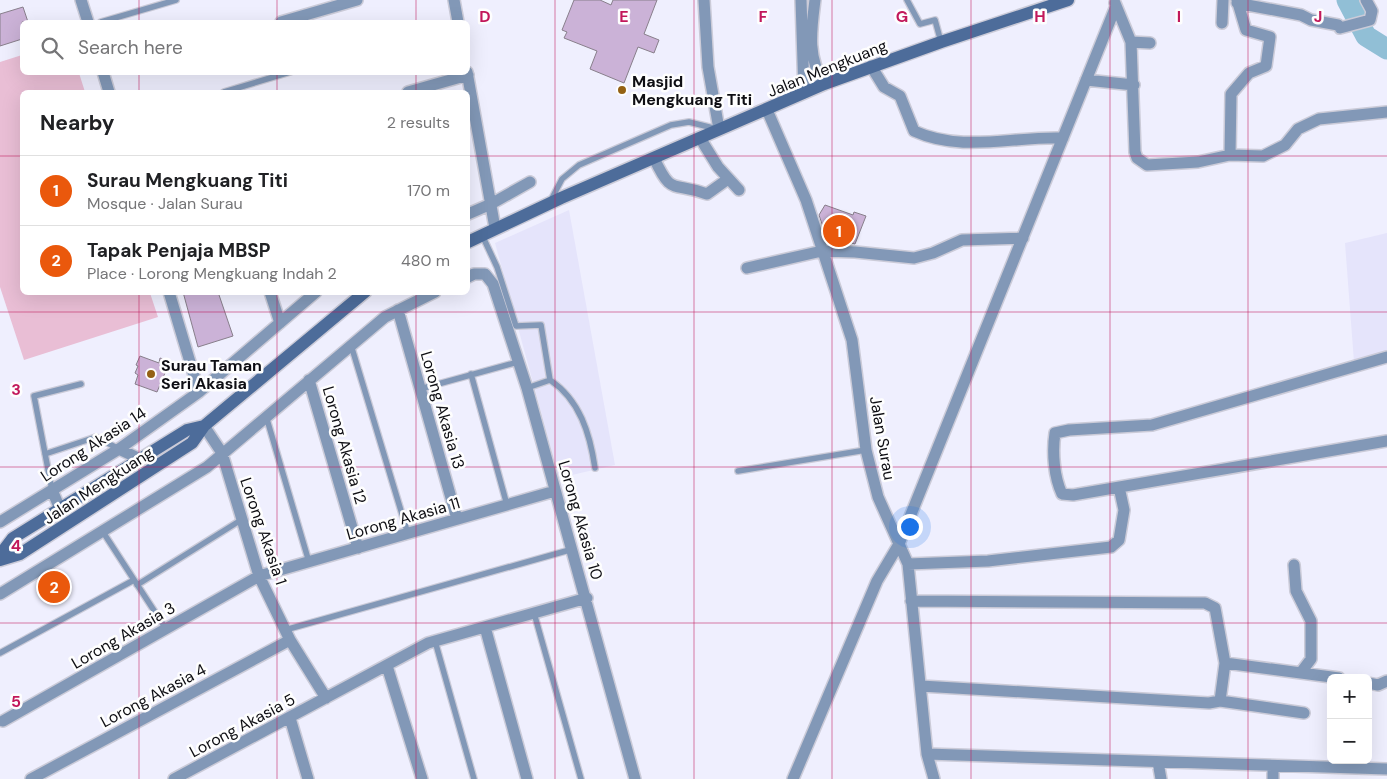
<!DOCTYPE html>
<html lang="en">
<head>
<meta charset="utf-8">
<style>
  :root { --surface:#fff; --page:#f6f6f6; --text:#202124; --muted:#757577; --line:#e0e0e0; --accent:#ea580c }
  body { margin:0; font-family:"DM Sans",sans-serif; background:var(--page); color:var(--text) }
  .controls { position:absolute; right:15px; bottom:15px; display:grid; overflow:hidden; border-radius:8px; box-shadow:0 5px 20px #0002 }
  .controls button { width:45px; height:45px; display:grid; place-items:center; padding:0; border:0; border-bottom:1px solid var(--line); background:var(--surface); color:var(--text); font:25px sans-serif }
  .you { position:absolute; left:909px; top:526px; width:18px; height:18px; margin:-12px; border:4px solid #fff; border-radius:50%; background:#1a73e8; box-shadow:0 0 0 8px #1a73e833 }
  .badge { display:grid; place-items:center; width:32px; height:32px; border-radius:50%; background:var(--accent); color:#fff; font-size:16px; font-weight:700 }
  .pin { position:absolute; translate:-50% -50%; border:2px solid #fff; box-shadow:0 1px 5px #0006 }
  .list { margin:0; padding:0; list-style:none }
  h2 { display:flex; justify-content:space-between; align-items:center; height:65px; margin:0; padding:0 20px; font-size:21px }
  h2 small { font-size:16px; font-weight:400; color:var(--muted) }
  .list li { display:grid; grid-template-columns:32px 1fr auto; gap:15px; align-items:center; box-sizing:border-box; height:70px; padding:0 20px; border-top:1px solid var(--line) }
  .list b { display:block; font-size:19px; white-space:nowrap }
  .list p { margin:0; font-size:16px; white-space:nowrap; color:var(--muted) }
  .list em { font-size:16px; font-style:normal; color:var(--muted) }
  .icon { flex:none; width:28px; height:28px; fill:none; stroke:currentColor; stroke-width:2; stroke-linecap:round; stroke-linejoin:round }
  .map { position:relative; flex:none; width:1387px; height:779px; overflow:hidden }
  .search { position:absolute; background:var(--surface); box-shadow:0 5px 20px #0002; left:20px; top:20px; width:450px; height:55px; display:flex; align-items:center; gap:12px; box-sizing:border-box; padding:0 18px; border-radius:8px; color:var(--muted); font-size:19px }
  .panel { position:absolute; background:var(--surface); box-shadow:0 5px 20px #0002; left:20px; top:90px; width:450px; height:205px; border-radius:8px }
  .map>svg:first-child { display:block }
  .built { fill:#e5e4fb }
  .green { fill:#e9bed5 }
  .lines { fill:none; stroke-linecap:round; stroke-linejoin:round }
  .river { stroke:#91bfd6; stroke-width:21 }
  .building { fill:#cbb2d7; stroke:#887f8b }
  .service-casing { stroke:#cbcbd8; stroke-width:8 }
  .minor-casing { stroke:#cbcbd8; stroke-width:14 }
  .secondary-casing { stroke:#cbcbd8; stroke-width:15 }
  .service { stroke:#8298b7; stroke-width:5.5 }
  .minor { stroke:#8298b7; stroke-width:11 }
  .secondary { stroke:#4d6c9a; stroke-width:12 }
  .grid { fill:none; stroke:#c2185b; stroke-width:1; stroke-opacity:0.55 }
  .poi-dot { fill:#946114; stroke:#fefefe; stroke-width:2 }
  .labels { text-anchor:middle; stroke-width:5; stroke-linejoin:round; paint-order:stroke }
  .street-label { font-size:16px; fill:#0e0e13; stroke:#fefefe }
  .poi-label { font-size:16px; font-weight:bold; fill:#0e0e13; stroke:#fefefe; text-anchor:start }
  .grid-label { font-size:16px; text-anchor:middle; font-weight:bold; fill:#c2185b; stroke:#fefefe; stroke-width:5; stroke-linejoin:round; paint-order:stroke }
</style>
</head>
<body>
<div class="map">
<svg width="1387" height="779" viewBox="0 0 1387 779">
  <rect width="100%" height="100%" fill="#efeffe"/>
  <path class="built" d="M569,210l46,255 -56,13 -64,-235z
    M1387,233v121l-33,8 -9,-119z"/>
  <path class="green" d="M22,55v17l57,1 6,19h-63v200l128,1 8,24 -134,43 -24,-73v-225z"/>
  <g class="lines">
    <path class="river" d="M1347,0l19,36 21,13"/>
  </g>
  <path class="building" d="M574,0h26l11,5 2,-5h44l-13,34 15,6 -5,13 -16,-6 -14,36 -34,-14 7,-18 -33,-13 3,-6 -5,-2z
    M23,7l5,15h-6v17l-22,7v-32z
    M825,205l28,10 1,-3 12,4 -11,28 -15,-4 -1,4 -11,-2 -9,-27z
    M183,292h35l15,44 -35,11z
    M140,356l19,7 1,-5 10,3 -13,31 -22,-8 3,-9 -3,-2 3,-7 -2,-1z"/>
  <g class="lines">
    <defs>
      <path id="service" d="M907,0l13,24 15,-4 6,22
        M101,22l75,-22
        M224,92l66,-20
        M551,200l11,-21 17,-14 92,-40 18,-3 28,7
        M482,235l15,32 19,59 25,-1 9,55c30,20 40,54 45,88
        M351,345l57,189
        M471,374l36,131
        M527,388l23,-8
        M420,389l98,-27
        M266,416l43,146
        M45,454l51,-17 23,12
        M738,471l128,-21
        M52,490l-18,-94 47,-12
        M103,532l63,97
        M137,585l104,-65
        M534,613l47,166
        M285,630l288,-81
        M435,641l39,138
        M0,653l134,-73"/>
      <path id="minor" d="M81,0l7,22
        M454,0l4,22
        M704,0l4,67 11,62
        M801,0l3,93
        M815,0c-4,32 -8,56 9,84
        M1115,3l16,39 4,110 2,6 10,7 51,-3 32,-7 33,1 22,-11 13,-16 21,-10 68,-7
        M1237,3l64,12 10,5 27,5 2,3 30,-8 2,-9 -6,-11
        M281,22l76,-22
        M1222,23l1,-23
        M1131,42l19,1
        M871,66l13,21 16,9 14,35c48,22 99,5 149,7
        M103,72l6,20
        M467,72l28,156
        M1086,80l48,5
        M408,92l60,-17
        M767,110l39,90 46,140 14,110 12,47 30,67 19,190 7,25
        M700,138l18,29 21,23
        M1230,155l1,-61 18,-21 17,-7 4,-29 -24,-7 -9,-30
        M654,158c18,39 18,23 53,36l21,-15
        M468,214l23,-10 39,-22
        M747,268l75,-17 33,1 59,6 19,-5 29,-13 61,-2
        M468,277l6,-3h11l8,10 34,104 108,391
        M169,292l30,100
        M270,292l10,31
        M398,310l59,209
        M1387,357l-235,68 -83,5 -14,3c-3,19 -1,44 7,61l11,1 314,-54
        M309,380l49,168
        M204,426l18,27 37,123 31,64 36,58
        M119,449l21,10
        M52,490l8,19
        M0,522l119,-73 80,-57 117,-100
        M908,564l80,-3 123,-14 8,-7 5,-30 -5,-23
        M1294,565l2,26 15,30v38l-9,12
        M0,594l207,-127 178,-150 50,-25
        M911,601l294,2 10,5 10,55
        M485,627l42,152
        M387,666l35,113
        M1368,683l10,2 9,-4
        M921,686l288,17 11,-2 5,-38 114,15
        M1220,701l84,12
        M290,718l18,61
        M3,721l256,-145 296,-85
        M927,754l460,15
        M1158,762l3,17
        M31,779l259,-139
        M174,779l254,-136 159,-45
        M793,779l84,-198 22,-37 217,-538
        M1273,779v-13"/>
      <path id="secondary" d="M468,242l93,-44 263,-114 117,-42 127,-42
        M0,555l13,-17 174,-108 17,-4
        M0,560l20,-6 172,-111 12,-17 161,-134"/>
    </defs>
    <use href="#service" class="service-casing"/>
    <use href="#minor" class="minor-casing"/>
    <use href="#secondary" class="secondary-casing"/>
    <use href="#service" class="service"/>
    <use href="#minor" class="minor"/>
    <use href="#secondary" class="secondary"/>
  </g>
  <path class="grid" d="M139,0v22M277,0v22M416,0v22M555,0v779M694,0v779M832,0v779M971,0v779M1110,0v779M1248,0v779M139,72v20M277,72v20M416,72v20M0,156h22M468,156h919M139,292v487M277,292v487M416,292v487M0,312h1387M0,467h1387M0,623h1387"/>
  <g class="poi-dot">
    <circle cx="622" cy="90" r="5"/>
    <circle cx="151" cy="374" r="5"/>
  </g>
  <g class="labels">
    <g class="street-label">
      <text transform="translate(827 68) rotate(-22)" y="6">Jalan Mengkuang</text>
      <text transform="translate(443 410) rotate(74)" y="6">Lorong Akasia 13</text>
      <text transform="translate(883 438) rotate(80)" y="6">Jalan Surau</text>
      <text transform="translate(93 444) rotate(-33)" y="6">Lorong Akasia 14</text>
      <text transform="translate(345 445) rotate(74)" y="6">Lorong Akasia 12</text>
      <text transform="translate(98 485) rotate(-33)" y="6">Jalan Mengkuang</text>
      <text transform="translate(403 518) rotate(-16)" y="6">Lorong Akasia 11</text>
      <text transform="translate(581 520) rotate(74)" y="6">Lorong Akasia 10</text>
      <text transform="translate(264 531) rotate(71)" y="6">Lorong Akasia 1</text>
      <text transform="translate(123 635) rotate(-30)" y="6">Lorong Akasia 3</text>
      <text transform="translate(153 695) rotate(-28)" y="6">Lorong Akasia 4</text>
      <text transform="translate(242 725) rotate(-28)" y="6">Lorong Akasia 5</text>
    </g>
    <g class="poi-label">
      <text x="632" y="87">Masjid<tspan x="632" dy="18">Mengkuang Titi</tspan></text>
      <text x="161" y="371">Surau Taman<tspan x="161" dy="18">Seri Akasia</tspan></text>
    </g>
  </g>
  <g class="grid-label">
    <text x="485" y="22">D</text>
    <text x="624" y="22">E</text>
    <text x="763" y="22">F</text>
    <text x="902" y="22">G</text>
    <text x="1040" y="22">H</text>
    <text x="1179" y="22">I</text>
    <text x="1318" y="22">J</text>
    <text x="16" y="395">3</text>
    <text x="16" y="551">4</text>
    <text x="16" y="707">5</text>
  </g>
</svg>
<div class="controls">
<button>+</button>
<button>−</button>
</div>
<div class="you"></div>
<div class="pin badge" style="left:839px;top:231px">1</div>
<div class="pin badge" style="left:54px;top:587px">2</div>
<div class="search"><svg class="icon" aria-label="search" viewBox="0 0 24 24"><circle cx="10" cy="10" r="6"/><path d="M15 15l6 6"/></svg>Search here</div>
<section class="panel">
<h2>Nearby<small>2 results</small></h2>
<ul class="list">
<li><span class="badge">1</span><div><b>Surau Mengkuang Titi</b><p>Mosque · Jalan Surau</p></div><em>170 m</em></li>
<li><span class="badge">2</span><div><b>Tapak Penjaja MBSP</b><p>Place · Lorong Mengkuang Indah 2</p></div><em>480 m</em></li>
</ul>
</section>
</div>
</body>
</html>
